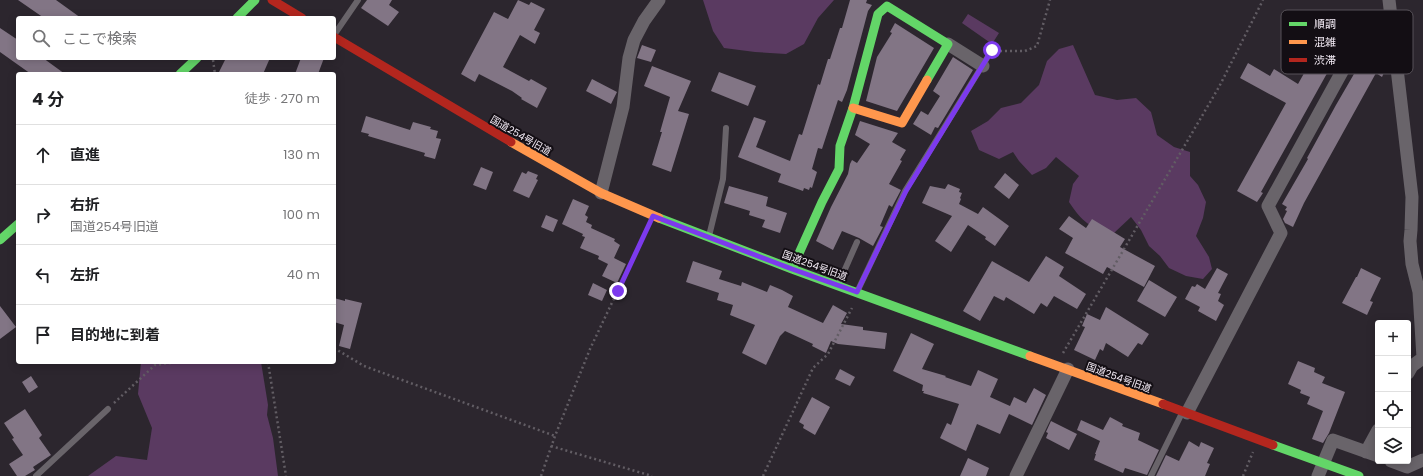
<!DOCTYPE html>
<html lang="ja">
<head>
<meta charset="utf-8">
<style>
  :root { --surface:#fff; --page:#f6f6f6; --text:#202124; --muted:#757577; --line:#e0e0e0 }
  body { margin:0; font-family:Poppins,"Noto Sans JP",sans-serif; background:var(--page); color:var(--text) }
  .controls { position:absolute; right:12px; bottom:12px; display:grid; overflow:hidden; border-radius:4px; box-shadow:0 2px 10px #0003 }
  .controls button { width:36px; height:36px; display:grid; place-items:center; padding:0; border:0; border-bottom:1px solid var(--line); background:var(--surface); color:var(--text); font:20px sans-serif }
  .stop { position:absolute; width:12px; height:12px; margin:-9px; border:3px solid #7c3aed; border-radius:50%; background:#fff }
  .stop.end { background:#7c3aed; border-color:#fff; box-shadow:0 1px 4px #0008 }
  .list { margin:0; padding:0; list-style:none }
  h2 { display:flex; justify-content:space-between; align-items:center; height:52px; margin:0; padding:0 16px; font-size:17px }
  h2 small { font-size:13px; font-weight:400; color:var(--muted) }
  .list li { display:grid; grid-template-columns:26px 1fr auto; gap:12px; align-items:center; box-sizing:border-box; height:60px; padding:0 16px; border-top:1px solid var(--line) }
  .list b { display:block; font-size:15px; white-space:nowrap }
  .list p { margin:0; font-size:13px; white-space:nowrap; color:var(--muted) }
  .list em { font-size:13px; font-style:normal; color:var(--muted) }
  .icon { flex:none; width:22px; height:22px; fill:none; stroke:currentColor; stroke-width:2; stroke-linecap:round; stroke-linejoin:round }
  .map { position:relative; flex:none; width:1423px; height:476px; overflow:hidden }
  .search { position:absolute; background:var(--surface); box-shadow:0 2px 10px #0003; left:16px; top:16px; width:320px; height:44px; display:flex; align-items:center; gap:10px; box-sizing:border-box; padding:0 14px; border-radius:4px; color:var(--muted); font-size:15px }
  .panel { position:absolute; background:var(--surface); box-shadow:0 2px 10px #0003; left:16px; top:72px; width:320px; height:292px; border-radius:4px }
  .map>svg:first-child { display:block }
  .green { fill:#5a3a61 }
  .building { fill:#827585 }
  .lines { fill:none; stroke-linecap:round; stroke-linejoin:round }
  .path { stroke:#625d64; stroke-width:2.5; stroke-dasharray:2 3; stroke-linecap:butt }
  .lane { stroke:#69646a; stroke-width:6 }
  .street { stroke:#69646a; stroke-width:13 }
  .fast { stroke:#63d668; stroke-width:9 }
  .slow { stroke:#ff974d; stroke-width:9 }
  .jam { stroke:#b3261e; stroke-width:9 }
  .route { stroke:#7c3aed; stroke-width:5 }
  .labels { text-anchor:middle; stroke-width:4; stroke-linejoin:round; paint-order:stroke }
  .street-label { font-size:10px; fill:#f4ecf6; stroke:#130e14 }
  .key { fill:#130e14; stroke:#565158; stroke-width:1 }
  .key-label { font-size:11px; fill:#f4ecf6 }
</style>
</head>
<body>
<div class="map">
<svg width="1423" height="476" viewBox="0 0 1423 476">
  <rect width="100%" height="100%" fill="#2c262e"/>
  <path class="green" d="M703,0h131l-16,18 -14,26 -18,10 -31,-2 -31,-4 -11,-17z
    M968,14l31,19 -7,11 -30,-21z
    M1073,45l22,50 22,5 19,-2 15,14 6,23 17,12 16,5v24l8,9 8,17 -3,16 -7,18 13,21 3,12 -9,10 -17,-3 -17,-8 -9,-12 -11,-10 -8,-16 -10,-13 -17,16c-24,-5 -32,-11 -45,-31l4,-18 6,-8 -23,-19 -10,11 -14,7 -13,-14 -6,-9 -14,7 -20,-9 -8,-19 17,-10 13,-13 20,-5 18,-18 8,-24 12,-12z
    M141,362h120l7,43 -1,10 6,23 5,38h-190l28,-20 31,4 5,-32 -14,-34z"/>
  <path class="building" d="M18,0h38l25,18h-37z
    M367,0h25l-3,5 10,7 -11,14 -27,-18z
    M518,0l11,5 2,-3 14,7 -11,21 6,3 -5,11 -15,-9 -17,32 26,14 2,-2 16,9 -10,20 -16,-9 1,-1 -10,-7 -33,-17 -4,8 -14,-8 33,-62 14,7z
    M850,0h17l-1,3 6,2 -4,6 -21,79 -5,12 -4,-2 -16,49 -4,-1 -6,21 5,3 -5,16 -2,-1 -1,3 -5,-2 -1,3 -25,-9 3,-8 -43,-17 16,-40 12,4 -10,26 34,14 9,-27 3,1 16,-51 2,1 8,-26h2l10,-31h2z
    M895,23l39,25 -37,63 -31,-10 11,-44 15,-24 -2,-1z
    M0,28l18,12v18h25l22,16h-34l-31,-22z
    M1329,29l15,8 -1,2 2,2 -84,151 2,1 -6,9 -20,-11 49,-88 -46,-25 8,-15 22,13 4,-7 24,15z
    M642,45l14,5 -5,12 -14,-4z
    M1365,55h2l20,11 -5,11 -6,-4 -72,130 -11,24 -8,-4 -2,-4 4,-8 -2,-1 2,-3 -5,-3 26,-45 -1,-1 29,-53z
    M953,57l20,13 -35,58 -3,-1 -4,8 -18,-11 8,-13 7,4 12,-19 -7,-5z
    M226,58h44l-7,16h-45z
    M301,58h23l-6,16h-23z
    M652,66l39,15 -13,30 11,3 -18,58 -19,-7 10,-33h-2l10,-35 -26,-11z
    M719,72l37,14 -8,20 -37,-15z
    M592,79l25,13 -6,12 -25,-13z
    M366,116l44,14 3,-8 18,5 -1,2 8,2 -2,7 5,1 -6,20 -11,-3 1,-3 -57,-17 1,-2 -8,-2z
    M860,121l38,12 -6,9 14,8 -6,10 2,1 -13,23 12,6 -9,17 -3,-2 -9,21 3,1 -10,19 -14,-8 -17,-7 -9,19 -17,-9 15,-34 17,-33 2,-10 2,-4 5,3 13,-19 -15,-9z
    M481,167l12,5 -7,18 -13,-5z
    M528,171l10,4 -2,4 2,1 -9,18 -16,-7 9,-19 4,2z
    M1005,173l14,12 -10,14 -15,-12z
    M948,184l12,5 -1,3 3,1 -2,5 1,1 -2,5 19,10 5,-7 26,19 -14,20 -10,-7 1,-2 -18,-12 -17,27 -16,-11 17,-25 -30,-13 8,-17 15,3z
    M729,186l39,11 -2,9 21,7 -7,20 -18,-6 3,-7 -16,-5 1,-4 -26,-8z
    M573,199l16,7 -4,9 3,2 -2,5 6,3 -1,3 24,11 -1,2 6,4 -6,13 12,6 -9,19 -15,-7 6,-12 -10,-5 1,-3 -19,-8 5,-11 -3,-1 1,-2 -21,-10z
    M546,215l12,5 -5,12 -12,-5z
    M1069,216l17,12 6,-9 33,20 -5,8 35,19 -11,21 -37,-20 -4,7 -38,-21 8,-15 -14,-9z
    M1046,256l18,11 -5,9 27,18 -9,15 -23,-13 -7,11 -6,-4 -7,11 -28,-17 -2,4 -10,-5 -14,25 -17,-10 29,-50 37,21z
    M693,261l29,10 -3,8 22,7 1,-4 25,10 3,-7 12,5 11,6 -5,11 35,16 10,-18 14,8 -6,11 22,3v3l24,3 -2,16 -47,-5 -7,-3 -5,12 -14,-7 1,-2 -28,-13 -5,5 -14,29 -24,-12 13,-28 -25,-10 3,-10 -16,-5 2,-7 -33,-11z
    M1217,268l11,6 -10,19 3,1 -3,7 6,4 -8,16 -18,-10 2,-4 -15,-8 7,-13 3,1 2,-3 8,5z
    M1361,268l20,10 -11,23 3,1 -6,13 -25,-12 14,-26h1z
    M1149,280l28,17 -12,20 -28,-16z
    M593,283l14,7 -5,11 -14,-6z
    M334,298l11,3v-2l17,4 -12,46 -11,-3 5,-21 -10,-3z
    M0,306l16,21 -16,12z
    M1106,307l43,27 -7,11 -4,-2 -10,14 -22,-14 -3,8 -3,-2 -5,11 -21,-10 11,-23 -3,-1 5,-12 13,6z
    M911,333l23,11 -12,25 24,7 -1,1 26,9 7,-16 20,9 -8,18 20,9 4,-9 12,6 8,-15 12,7 -14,30 -23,-11 -9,20 -23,-10 -11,27 -26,-13 7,-15 4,2 8,-21 -36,-11 1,-2h-2l1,-6 -30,-14z
    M1298,361l17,7 -1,4 11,5 -3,6 23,9 -16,41 -6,10 -11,-4 11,-28 -16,-7 3,-7 -10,-4 1,-3 -13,-6z
    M840,369l15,8 -5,9 -15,-7z
    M31,376l7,11 -9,6 -7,-11z
    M812,397l18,10 -15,28 -12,-7 1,-3 -5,-3z
    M25,409l17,26 -3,3 12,17 -18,12 2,3 -10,6h-8l-8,-12 14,-9 -11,-16 2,-1 -10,-15z
    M1110,417l13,7 -1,2 18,7 -2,7 21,10 -12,25 -22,-7 -2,5 -29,-13 2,-6h-1l5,-13 -23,-11 4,-10 22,10z
    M1051,421l26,13 -8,16 -23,-12 2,-5 -2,-1z
    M1189,441l10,6 2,-5 13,6 -7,15 3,1 -5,12h-49l10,-21 13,6z
    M968,458l21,10 -3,8h-26z"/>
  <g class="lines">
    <path class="path" d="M1000,51h25l12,-5 13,-46
      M213,60l2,14
      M334,348l30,18 191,70
      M1063,353l156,-266 44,-87
      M268,362l18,114
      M114,403l41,-38 23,-3
      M551,446l101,30
      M541,476l14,-40 35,-87 57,-120
      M763,476l50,-108 15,-14 24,-46
      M1243,476l10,-24"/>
    <path class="lane" d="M334,35l24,-35
      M709,236l14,-57 3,-51
      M838,285l19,-43
      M858,290l47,-99 87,-141
      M36,476l72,-67
      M1151,476l31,-63"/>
    <path class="street" d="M1389,0l23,197 -1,33 -1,11 2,23 7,28 4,66
      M948,44l35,22
      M601,193l22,-86 6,-49 5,-18 10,-19 15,-21
      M1408,373l4,-7 11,-8
      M1187,413l94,-180 -13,-27 87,-158 40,-5
      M1366,452l12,-22
      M1391,461l16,6 16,-7
      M1016,476l52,-107
      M1318,476l15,-36 45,16"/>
    <path class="fast" d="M237,18l18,-18
      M180,74l17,-16
      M659,218l133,51 238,87
      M0,240l18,-16
      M792,269l30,-67 17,-33 1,-23 13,-38 25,-94 9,-8 61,38 -21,36
      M1273,445l86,31"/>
    <path class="slow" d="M853,108l49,15 25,-43
      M511,142l90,51 58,25
      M1030,356l133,48"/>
    <path class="jam" d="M272,0l30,18
      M334,37l177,105
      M1163,404l110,41"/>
  </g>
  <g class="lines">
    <path class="route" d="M618,291l35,-75 139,53 65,23 49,-101 86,-141"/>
  </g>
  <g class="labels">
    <g class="street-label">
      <text transform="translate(521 135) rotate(30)" y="4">国道254号旧道</text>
      <text transform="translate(815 265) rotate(20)" y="4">国道254号旧道</text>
      <text transform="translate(1119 377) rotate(20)" y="4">国道254号旧道</text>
    </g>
  </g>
  <rect x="1281" y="10" width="132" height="64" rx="6" class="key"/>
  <rect x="1289" y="22" width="18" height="4" fill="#63d668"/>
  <rect x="1289" y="40" width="18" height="4" fill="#ff974d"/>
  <rect x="1289" y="58" width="18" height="4" fill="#b3261e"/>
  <g class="key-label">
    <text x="1314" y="28">順調</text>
    <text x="1314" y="46">混雑</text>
    <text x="1314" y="64">渋滞</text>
  </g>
</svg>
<div class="controls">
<button>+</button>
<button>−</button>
<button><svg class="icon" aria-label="locate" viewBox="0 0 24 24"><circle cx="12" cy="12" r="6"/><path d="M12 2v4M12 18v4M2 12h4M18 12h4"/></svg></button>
<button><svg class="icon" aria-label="layers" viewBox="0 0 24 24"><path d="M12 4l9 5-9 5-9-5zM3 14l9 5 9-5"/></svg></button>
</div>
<div class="stop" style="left:992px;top:50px"></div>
<div class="stop end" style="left:618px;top:291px"></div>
<div class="search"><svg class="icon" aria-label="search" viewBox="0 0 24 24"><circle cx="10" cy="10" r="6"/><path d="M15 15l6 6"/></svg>ここで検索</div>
<section class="panel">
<h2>4 分<small>徒歩 · 270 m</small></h2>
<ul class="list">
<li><svg class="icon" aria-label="ahead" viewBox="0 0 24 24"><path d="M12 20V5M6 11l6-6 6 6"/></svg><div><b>直進</b></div><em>130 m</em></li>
<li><svg class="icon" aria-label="right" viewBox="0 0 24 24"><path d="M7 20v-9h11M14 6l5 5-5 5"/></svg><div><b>右折</b><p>国道254号旧道</p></div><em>100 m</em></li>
<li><svg class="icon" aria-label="left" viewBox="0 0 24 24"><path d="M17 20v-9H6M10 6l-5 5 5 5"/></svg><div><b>左折</b></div><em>40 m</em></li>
<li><svg class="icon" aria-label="arrive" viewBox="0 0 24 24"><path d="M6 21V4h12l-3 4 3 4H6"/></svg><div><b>目的地に到着</b></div></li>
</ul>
</section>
</div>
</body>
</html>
